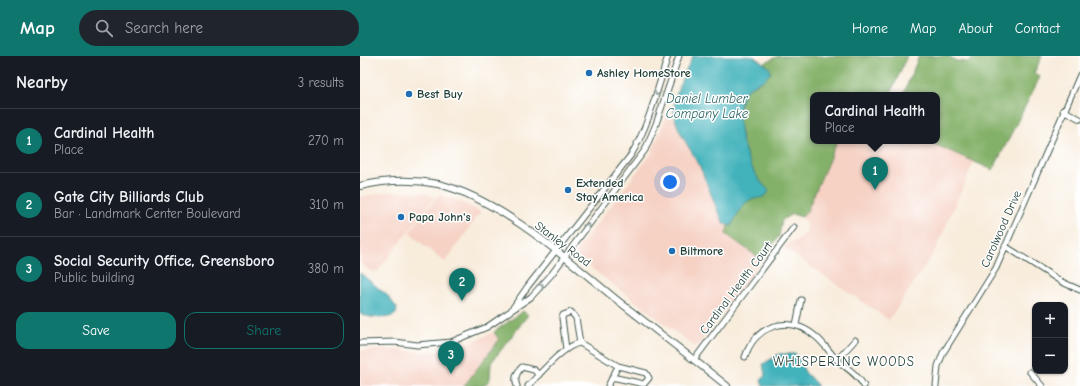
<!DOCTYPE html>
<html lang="en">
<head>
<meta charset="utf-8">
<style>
  :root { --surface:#171b24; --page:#20242c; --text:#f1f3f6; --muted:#9ea1a6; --line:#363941; --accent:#0f766e }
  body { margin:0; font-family:"Comic Neue",sans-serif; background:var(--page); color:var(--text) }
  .controls { position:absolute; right:12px; bottom:12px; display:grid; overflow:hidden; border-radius:8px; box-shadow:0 1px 3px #0004 }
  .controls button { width:36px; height:36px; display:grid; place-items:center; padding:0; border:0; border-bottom:1px solid var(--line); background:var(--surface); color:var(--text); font:20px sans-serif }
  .you { position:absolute; left:310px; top:126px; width:14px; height:14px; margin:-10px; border:3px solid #fff; border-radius:50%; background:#1a73e8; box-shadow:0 0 0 6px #1a73e833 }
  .badge { display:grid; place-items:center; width:26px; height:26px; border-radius:50%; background:var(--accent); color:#fff; font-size:13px; font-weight:700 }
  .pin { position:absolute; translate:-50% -33px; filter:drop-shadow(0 1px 2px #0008) }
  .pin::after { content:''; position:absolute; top:21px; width:14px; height:12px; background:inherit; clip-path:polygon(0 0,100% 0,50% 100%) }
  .popup { position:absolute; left:450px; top:36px; width:130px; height:52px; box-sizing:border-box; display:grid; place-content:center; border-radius:8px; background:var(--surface); filter:drop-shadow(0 1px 3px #0005); font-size:13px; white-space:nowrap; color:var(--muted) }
  .popup b { font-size:15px; color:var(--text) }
  .popup::after { content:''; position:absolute; left:50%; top:100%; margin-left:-8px; border:8px solid transparent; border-top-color:var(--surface) }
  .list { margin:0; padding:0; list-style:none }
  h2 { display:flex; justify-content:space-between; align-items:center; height:52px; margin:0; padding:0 16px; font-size:17px }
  h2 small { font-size:13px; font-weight:400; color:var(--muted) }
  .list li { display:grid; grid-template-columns:26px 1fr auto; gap:12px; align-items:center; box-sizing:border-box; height:64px; padding:0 16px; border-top:1px solid var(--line) }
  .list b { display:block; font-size:15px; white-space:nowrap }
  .list p { margin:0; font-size:13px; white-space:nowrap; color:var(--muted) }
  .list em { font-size:13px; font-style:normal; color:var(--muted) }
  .actions { display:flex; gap:8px; padding:12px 16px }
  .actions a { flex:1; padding:9px 0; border:1px solid var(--accent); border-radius:12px; text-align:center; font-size:14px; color:var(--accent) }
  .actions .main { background:var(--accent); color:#fff }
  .icon { flex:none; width:22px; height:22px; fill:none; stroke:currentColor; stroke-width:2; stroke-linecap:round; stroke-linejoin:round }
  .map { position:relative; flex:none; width:720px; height:330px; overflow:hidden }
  header { display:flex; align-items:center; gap:24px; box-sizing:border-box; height:56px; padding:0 20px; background:var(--accent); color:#fff }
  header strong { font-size:19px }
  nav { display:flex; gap:22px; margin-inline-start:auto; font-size:14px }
  .search { width:280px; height:36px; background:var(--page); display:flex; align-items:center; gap:10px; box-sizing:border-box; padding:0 14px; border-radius:22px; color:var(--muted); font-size:15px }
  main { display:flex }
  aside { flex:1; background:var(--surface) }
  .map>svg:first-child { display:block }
  .built { fill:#f6d2c4 }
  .forest { fill:#84b169; stroke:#52774e }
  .water { fill:#42b2bb; stroke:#307878 }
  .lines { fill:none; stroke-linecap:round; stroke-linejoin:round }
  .minor-casing { stroke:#40574d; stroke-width:7 }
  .tertiary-casing { stroke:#40574d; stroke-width:8 }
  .minor { stroke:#fff; stroke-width:5 }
  .tertiary { stroke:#fff; stroke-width:6 }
  .oneway { stroke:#8f9e9a }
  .poi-dot { fill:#1f6fb2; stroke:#fff; stroke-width:1.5 }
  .labels { text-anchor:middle; stroke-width:3; stroke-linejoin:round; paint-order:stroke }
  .poi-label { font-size:12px; font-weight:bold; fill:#1f3d34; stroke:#fff; text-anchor:start }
  .street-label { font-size:12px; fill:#1f3d34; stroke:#fff }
  .water-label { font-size:13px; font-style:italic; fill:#2b6663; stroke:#fff }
  .neighbourhood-label { font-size:13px; letter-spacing:1px; fill:#1f3d34; stroke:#fff }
</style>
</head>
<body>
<header>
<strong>Map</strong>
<div class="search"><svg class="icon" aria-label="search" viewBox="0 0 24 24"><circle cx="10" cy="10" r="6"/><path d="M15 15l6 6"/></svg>Search here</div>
<nav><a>Home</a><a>Map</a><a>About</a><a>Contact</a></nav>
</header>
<main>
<aside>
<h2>Nearby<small>3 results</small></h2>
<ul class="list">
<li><span class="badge">1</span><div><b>Cardinal Health</b><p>Place</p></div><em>270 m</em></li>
<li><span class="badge">2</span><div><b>Gate City Billiards Club</b><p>Bar · Landmark Center Boulevard</p></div><em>310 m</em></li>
<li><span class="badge">3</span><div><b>Social Security Office, Greensboro</b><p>Public building</p></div><em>380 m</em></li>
</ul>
<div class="actions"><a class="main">Save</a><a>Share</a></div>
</aside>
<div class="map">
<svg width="720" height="330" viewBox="0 0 720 330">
  <rect width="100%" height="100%" fill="#fff"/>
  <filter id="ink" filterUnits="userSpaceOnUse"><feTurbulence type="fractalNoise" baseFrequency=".025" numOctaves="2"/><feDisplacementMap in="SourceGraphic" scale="8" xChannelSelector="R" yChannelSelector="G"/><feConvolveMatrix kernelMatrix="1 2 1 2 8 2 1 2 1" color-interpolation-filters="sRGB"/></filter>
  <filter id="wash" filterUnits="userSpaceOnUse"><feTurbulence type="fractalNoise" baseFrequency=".012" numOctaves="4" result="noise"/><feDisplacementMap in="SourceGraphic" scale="16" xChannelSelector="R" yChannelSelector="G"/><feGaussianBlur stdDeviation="0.9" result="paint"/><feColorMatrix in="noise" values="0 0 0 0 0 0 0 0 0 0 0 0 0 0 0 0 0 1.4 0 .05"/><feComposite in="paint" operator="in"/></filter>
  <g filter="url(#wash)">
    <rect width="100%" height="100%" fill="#f8ecdb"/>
    <path class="built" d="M306,61l10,2 11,26 12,21 16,39 9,19 4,2 -2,8 36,26 -64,86 -3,1 -118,-90v-7l73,-95z
      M477,85h90l47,21 -39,89 -46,69 -105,-72 6,-5 10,-4 7,-9v-5l-5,-8 5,-6z
      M28,136l34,1 13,4 -57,74 -6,1 -12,-9v-66z
      M78,139l21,6 22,11 -36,50 -36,-29z
      M134,276l5,8 -35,46h-104v-35l28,-2 34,3 17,-1 19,-3z"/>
    <path class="forest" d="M418,0h129l-17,39h-77v46h24l-30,70 -5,6 -10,-3 -10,6 -3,16 -17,24 -36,-26 2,-8 3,-1c5,-7 9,-19 16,-24 9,-6 14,-1 22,-11 -21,-15 -39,-73 -25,-96 6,-11 20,-10 27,-22l-2,-5 -5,-4z
      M559,0h30l7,5 11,1 12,-6h63l-8,17 6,4 -47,93 -66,-29h10v-46h-34z
      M163,255l5,4 -37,48 -1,16 -6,7h-20l35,-46 -5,-8z"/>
    <path class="water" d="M333,0h60l16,11 2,5c-7,12 -21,11 -27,22 -14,23 4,81 25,96 -2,10 -14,7 -21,11 -8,5 -12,18 -17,25l-7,-2c-9,-18 -16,-38 -24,-57 -8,-17 -27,-39 -26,-59 1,-17 11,-36 19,-52z
      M0,217l27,22 10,13 -1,6c-7,6 -28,4 -36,0z
      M419,298h17l9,18 13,14h-55l-2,-5 4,-6 -2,-11z"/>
  </g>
  <g filter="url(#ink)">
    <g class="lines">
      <defs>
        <path id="minor" d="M703,54l17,9
          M645,190l57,36 18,8
          M152,253l16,-23 103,-131c18,-30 26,-65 37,-99
          M436,269l5,-25
          M0,287l35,-1 22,3 34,-3 36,-15 44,-30 20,-22 94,-125 11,-26 23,-68
          M206,293l-4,-31 1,-3 8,-3 5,6 4,25
          M385,301c10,-32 44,-43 70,-21 9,7 15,17 23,25 10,8 20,14 26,25
          M334,304l100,-133
          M477,304l18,-20
          M670,316l12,14
          M157,330c-3,-7 0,-14 5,-19l12,3 5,5
          M168,330c12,-12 36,-41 52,-43l38,23 28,7 3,5 -5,6 -32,-7
          M248,330l10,-20
          M576,330l2,-20 5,-13 53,-85 84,-193"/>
        <path id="tertiary" d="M0,130c25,-6 53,-7 78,-2 61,14 131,77 179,116 37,29 74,57 110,86"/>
      </defs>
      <use href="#minor" class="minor-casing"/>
      <use href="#tertiary" class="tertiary-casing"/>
      <use href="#minor" class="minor"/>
      <use href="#tertiary" class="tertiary"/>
    </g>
    <defs><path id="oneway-chevron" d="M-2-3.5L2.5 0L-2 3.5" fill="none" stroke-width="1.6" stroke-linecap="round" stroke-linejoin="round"/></defs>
    <g class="oneway">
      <use href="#oneway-chevron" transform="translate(297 37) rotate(107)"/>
      <use href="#oneway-chevron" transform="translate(227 170) rotate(-54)"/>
      <use href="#oneway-chevron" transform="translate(181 230) rotate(-49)"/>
    </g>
  </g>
  <g class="poi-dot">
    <circle cx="229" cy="17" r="4"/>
    <circle cx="49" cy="38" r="4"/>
    <circle cx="208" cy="134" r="4"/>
    <circle cx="41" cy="161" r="4"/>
    <circle cx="312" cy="195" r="4"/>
  </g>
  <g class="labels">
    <g class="poi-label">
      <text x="237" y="21">Ashley HomeStore</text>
      <text x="57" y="42">Best Buy</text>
      <text x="216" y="131">Extended<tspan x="216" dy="14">Stay America</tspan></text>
      <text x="49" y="165">Papa John's</text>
      <text x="320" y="199">Biltmore</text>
    </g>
    <g class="street-label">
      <text transform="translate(641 173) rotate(-66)" y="4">Carolwood Drive</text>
      <text transform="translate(203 188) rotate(37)" y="4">Stanley Road</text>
      <text transform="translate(376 232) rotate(-53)" y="4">Cardinal Health Court</text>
    </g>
    <g class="water-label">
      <text x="347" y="47">Daniel Lumber<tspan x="347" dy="15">Company Lake</tspan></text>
    </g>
    <g class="neighbourhood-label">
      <text x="484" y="310">WHISPERING WOODS</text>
    </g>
  </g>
</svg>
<div class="controls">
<button>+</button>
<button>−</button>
</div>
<div class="you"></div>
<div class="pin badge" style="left:515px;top:134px">1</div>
<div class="popup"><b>Cardinal Health</b>Place</div>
<div class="pin badge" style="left:102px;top:245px">2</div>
<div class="pin badge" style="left:91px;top:318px">3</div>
</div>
</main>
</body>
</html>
